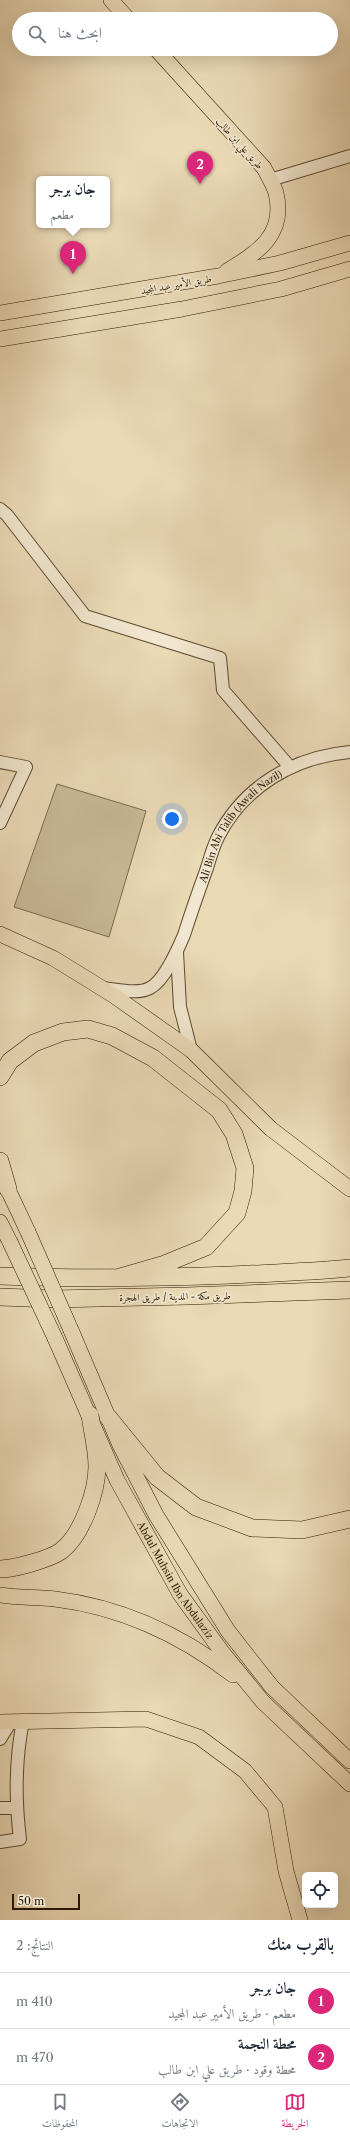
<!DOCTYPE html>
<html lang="ar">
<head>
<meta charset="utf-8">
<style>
  :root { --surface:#fff; --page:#f6f6f7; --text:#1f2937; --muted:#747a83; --line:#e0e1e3; --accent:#db2777 }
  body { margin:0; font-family:"Libre Caslon Text",Amiri,serif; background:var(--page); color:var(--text); direction:rtl }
  .controls { position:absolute; right:12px; bottom:12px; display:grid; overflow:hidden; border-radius:6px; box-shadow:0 4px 16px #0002 }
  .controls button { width:36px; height:36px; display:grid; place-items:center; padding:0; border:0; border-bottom:1px solid var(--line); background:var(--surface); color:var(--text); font:20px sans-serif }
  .scale { position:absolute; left:12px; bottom:10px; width:68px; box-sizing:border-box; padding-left:4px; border:2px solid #2e1a02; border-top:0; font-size:11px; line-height:14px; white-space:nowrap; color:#2e1a02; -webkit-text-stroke:3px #f1e6cf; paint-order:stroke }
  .you { position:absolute; left:172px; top:819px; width:14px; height:14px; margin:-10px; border:3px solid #fff; border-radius:50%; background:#1a73e8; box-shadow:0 0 0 6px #1a73e833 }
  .badge { display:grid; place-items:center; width:26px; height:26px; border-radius:50%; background:var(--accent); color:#fff; font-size:13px; font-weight:700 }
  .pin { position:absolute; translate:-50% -33px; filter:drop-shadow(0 1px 2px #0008) }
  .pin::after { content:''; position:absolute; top:21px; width:14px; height:12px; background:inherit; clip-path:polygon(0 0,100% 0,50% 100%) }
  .popup { position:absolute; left:36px; top:176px; width:74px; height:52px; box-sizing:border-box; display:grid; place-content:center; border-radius:6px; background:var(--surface); filter:drop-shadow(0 1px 3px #0005); font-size:13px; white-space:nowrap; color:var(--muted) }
  .popup b { font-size:15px; color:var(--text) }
  .popup::after { content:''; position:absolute; left:50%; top:100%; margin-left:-8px; border:8px solid transparent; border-top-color:var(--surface) }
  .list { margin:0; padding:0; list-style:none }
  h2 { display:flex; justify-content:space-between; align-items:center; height:52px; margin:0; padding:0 16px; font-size:17px }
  h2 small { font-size:13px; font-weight:400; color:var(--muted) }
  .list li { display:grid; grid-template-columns:26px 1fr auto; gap:12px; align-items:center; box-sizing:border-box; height:56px; padding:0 16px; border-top:1px solid var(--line) }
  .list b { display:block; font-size:15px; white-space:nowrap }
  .list p { margin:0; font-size:13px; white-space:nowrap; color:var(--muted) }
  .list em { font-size:13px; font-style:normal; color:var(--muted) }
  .icon { flex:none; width:22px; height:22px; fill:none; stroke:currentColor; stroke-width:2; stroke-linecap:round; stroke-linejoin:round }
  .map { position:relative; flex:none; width:350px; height:1920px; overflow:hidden; direction:ltr }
  .search { position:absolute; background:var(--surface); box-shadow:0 4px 16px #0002; left:12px; right:12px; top:12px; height:44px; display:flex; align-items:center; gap:10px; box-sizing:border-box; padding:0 14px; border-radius:22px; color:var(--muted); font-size:15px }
  .sheet { height:164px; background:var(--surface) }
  nav { display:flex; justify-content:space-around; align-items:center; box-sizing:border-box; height:56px; border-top:1px solid var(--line); background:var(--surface); font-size:11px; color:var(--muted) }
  nav a { display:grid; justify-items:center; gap:2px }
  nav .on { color:var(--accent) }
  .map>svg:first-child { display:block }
  .green { fill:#cab997; stroke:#7c6a4c }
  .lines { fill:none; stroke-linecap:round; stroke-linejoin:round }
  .minor-casing { stroke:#5d4a2f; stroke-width:14 }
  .major-casing { stroke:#2e1a02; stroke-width:16 }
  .highway-casing { stroke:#2e1a02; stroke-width:18 }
  .minor { stroke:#f1e6cf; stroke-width:12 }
  .major { stroke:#ead9b5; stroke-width:15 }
  .highway { stroke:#ead9b5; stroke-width:17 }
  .major-bridge-casing { stroke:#2e1a02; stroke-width:16; stroke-linecap:butt }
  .major-bridge { stroke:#ead9b5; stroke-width:15 }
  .labels { text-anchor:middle; stroke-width:3.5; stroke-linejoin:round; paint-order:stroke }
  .street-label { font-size:10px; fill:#2e1a02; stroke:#f1e6cf }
</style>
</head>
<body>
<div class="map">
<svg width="350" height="1920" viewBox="0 0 350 1920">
  <rect width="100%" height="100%" fill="#ead9b5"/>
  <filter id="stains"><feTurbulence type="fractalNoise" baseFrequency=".005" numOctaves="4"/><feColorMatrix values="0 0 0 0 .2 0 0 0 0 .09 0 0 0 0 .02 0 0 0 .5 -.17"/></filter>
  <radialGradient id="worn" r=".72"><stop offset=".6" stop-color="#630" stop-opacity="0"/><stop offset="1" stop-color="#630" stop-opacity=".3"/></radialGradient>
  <path class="green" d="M57,784l89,27 -37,126 -95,-30z"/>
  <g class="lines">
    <defs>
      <g id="minor">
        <path d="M270,180l80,-24"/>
        <path d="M0,509l7,6 78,101 135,42 3,32 66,76"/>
        <path d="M0,762l26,5 -26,56"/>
        <path d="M177,952l3,55 11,43"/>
        <path id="s1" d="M102,988c14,1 35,7 48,0 15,-8 28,-39 34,-53 7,-22 15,-45 23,-67 3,-10 6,-21 11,-31 26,-51 76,-80 132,-85"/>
        <path d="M0,1739l11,-18"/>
        <path d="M0,1808h16"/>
        <path d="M0,1842l20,-3c-5,-40 -5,-78 3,-118"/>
      </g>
      <g id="major">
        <path d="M111,0l17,19"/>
        <path d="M156,49l108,119c4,8 10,17 12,25 10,42 -18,59 -49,78"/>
        <path d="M0,313l218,-37 62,-13 70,-20"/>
        <path d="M0,339l182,-30 99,-20 69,-20"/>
        <path d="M0,934l53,24 60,37 78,55 80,79 79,60"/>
        <path d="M3,1179l25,53"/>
        <path d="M0,1222l10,20"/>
        <path d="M71,1330l49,115 36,70 72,116 44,56 78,74"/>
        <path id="s2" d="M55,1338l62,142 63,114 42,58 41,50 87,82"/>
        <path d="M0,1595c18,3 37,2 55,4 65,8 126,36 178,76"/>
        <path d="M0,1722l146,-3 53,18 46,34 30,36 11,64 14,49"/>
      </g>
      <path id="highway" d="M0,1077l10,-16 24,-18 29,-11 25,-3 24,7 41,22 66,52 15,24 11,34 -2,23 -6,22 -31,34 -44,18 -45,13
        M0,1161l8,28
        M0,1276c77,3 154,2 231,-1 40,-2 80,-3 119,-7
        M0,1297l54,2 133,-3 163,-6
        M108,1417l49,60 39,30 56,21 50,2 48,-11
        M0,1569c14,0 50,-10 61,-18 21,-16 36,-59 36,-85 0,-17 -5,-35 -7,-51"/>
    </defs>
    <use href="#minor" class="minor-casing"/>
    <use href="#major" class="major-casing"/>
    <use href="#highway" class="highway-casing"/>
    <use href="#minor" class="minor"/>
    <use href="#major" class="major"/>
    <use href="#highway" class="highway"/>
    <defs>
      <path id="major-bridge" d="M28,1232l43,98
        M10,1242l45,96"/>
    </defs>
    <use href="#major-bridge" class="major-bridge-casing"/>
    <use href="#major-bridge" class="major-bridge"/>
  </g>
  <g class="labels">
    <g class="street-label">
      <text transform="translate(240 143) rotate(48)" y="4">طريق علي ابن طالب</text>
      <text transform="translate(176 284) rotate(-10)" y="4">طريق الأمير عبد المجيد</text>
      <text dy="4" stroke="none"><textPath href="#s1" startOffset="238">Ali Bin Abi Talib (Awali Nazil)</textPath></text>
      <text transform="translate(175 1296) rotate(-1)" y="4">طريق مكة - المدينة / طريق الهجرة</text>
      <text dy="4" stroke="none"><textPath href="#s2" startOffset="271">Abdul Muhsin Ibn Abdulaziz</textPath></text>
    </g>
  </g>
  <rect width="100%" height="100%" filter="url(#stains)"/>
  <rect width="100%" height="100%" fill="url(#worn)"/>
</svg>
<div class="controls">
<button><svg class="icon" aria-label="locate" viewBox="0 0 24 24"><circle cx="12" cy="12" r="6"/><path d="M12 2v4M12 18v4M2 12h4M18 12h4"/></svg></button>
</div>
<div class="scale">50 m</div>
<div class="you"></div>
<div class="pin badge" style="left:73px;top:274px">1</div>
<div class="popup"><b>جان برجر</b>مطعم</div>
<div class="pin badge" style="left:200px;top:184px">2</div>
<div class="search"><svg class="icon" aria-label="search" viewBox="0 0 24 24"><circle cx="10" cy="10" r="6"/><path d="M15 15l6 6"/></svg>ابحث هنا</div>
</div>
<section class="sheet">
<h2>بالقرب منك<small>النتائج: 2</small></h2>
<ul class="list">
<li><span class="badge">1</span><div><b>جان برجر</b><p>مطعم · طريق الأمير عبد المجيد</p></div><em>410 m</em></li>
<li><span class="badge">2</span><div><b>محطة النجمة</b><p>محطة وقود · طريق علي ابن طالب</p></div><em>470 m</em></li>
</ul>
</section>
<nav>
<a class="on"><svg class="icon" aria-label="map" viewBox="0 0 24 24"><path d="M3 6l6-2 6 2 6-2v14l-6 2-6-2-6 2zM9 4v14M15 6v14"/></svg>الخريطة</a>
<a><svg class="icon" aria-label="directions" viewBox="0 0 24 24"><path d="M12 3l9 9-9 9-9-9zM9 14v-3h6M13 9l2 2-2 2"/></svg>الاتجاهات</a>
<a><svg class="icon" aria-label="saved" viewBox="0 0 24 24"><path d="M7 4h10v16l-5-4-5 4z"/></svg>المحفوظات</a>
</nav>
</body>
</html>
